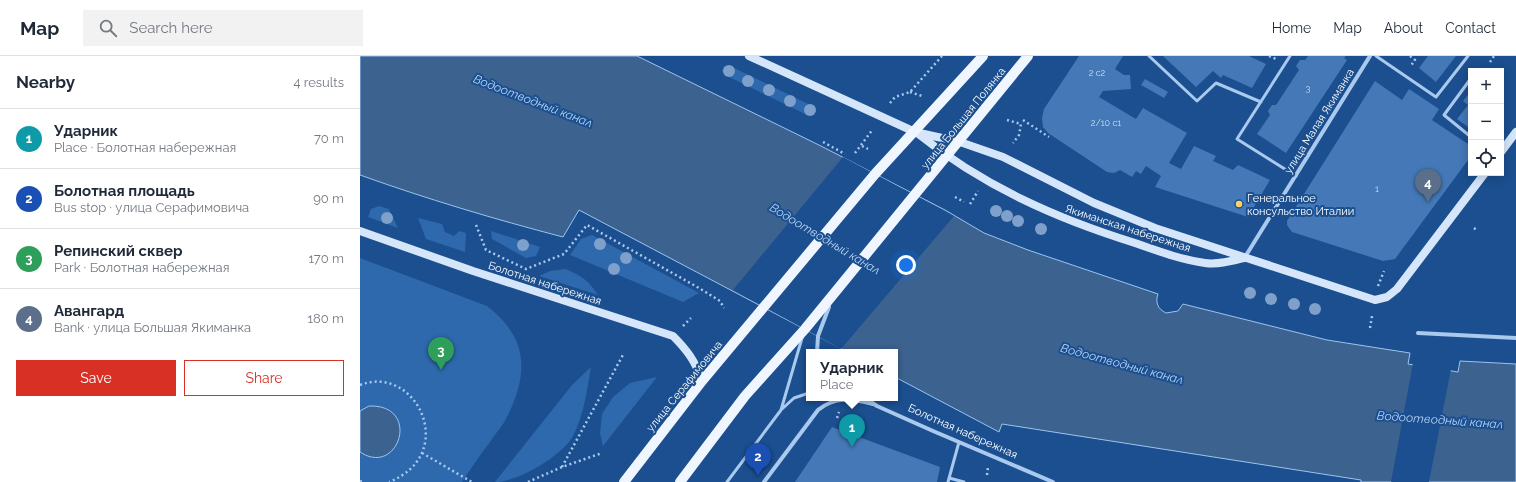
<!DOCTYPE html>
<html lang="en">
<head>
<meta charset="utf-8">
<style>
  :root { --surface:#fff; --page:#f2f2f3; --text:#1f2937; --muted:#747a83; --line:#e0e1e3; --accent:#d93025 }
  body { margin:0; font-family:Raleway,sans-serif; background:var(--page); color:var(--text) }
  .controls { position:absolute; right:12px; top:12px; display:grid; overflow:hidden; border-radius:0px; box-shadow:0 2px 10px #0003 }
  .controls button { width:36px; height:36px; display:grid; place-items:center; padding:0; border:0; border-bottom:1px solid var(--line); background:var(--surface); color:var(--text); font:20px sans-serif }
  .you { position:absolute; left:546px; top:209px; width:14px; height:14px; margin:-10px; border:3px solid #fff; border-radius:50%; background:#1a73e8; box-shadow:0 0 0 6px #1a73e833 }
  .badge { display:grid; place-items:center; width:26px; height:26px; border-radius:50%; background:var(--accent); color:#fff; font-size:13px; font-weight:700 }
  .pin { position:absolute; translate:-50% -33px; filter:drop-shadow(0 1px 2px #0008) }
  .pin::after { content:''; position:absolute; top:21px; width:14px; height:12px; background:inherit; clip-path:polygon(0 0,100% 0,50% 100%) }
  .popup { position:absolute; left:446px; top:293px; width:92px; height:52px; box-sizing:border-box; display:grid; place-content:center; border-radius:0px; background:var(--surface); filter:drop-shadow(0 1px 3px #0005); font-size:13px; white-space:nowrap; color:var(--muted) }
  .popup b { font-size:15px; color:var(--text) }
  .popup::after { content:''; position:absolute; left:50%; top:100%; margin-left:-8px; border:8px solid transparent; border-top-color:var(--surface) }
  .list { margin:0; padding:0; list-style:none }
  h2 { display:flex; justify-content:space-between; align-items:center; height:52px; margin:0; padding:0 16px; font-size:17px }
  h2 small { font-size:13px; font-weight:400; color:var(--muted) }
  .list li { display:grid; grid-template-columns:26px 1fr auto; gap:12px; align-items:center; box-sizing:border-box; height:60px; padding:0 16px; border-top:1px solid var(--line) }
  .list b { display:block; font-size:15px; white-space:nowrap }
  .list p { margin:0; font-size:13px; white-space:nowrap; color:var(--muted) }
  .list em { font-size:13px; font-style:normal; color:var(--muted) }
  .actions { display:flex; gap:8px; padding:12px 16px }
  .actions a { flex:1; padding:9px 0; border:1px solid var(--accent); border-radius:0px; text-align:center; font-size:14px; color:var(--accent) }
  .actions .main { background:var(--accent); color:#fff }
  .icon { flex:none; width:22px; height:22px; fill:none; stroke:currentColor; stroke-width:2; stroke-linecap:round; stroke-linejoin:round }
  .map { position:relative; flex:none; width:1156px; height:426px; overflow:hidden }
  header { display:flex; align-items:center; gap:24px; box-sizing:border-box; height:56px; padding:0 20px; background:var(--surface); border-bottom:1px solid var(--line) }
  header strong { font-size:19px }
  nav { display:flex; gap:22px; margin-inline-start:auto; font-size:14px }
  .search { width:280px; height:36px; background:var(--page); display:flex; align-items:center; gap:10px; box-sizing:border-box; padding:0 14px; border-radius:0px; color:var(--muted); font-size:15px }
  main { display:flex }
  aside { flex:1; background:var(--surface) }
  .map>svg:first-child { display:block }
  .green { fill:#2e69ad }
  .water { fill:#3c6290; stroke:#9cc4f0 }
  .pier { fill:#1b4f8f }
  .building { fill:#4478b7 }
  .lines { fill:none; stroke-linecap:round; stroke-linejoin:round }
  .path { stroke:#a9c9ee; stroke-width:2.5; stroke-dasharray:2 3; stroke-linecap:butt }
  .lane { stroke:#a9c9ee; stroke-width:3 }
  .street { stroke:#a9c9ee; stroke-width:4 }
  .secondary { stroke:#d6e6fa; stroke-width:8 }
  .primary { stroke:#f0f6ff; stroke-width:10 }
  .tree { fill:#7ea0ca }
  .poi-dot { fill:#ffd166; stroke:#1b4f8f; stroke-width:1.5 }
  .labels { text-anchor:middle; stroke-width:4; stroke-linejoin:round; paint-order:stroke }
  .number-label { font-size:9px; fill:#d0dded }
  .street-label { font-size:11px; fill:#fff; stroke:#1b4f8f }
  .poi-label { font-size:11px; fill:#fff; stroke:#1b4f8f; text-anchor:start }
  .water-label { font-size:12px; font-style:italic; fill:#b5d3f5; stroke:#1b4f8f }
</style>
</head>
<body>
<header>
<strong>Map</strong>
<div class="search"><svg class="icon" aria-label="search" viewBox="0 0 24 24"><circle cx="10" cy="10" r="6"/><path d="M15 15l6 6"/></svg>Search here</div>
<nav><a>Home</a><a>Map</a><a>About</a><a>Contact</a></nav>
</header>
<main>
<aside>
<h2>Nearby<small>4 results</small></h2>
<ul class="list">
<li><span class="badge" style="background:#0f9aa8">1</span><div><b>Ударник</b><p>Place · Болотная набережная</p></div><em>70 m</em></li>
<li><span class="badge" style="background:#1a4fb4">2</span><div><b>Болотная площадь</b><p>Bus stop · улица Серафимовича</p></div><em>90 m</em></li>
<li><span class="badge" style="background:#2e9e5b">3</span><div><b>Репинский сквер</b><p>Park · Болотная набережная</p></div><em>170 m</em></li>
<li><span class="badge" style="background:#5c6f8a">4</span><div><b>Авангард</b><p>Bank · улица Большая Якиманка</p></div><em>180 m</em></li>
</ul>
<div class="actions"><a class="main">Save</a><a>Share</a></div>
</aside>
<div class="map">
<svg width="1156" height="426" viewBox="0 0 1156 426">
  <rect width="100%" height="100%" fill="#1b4f8f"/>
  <path class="green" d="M364,10h6l82,40 3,4 -2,5h-6l-82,-40 -3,-4z
    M19,150l10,3 9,19 -30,-11 3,-8z
    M58,162l24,6 3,8 9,4 5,-5 7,2 -1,19 -39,-13z
    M131,175l49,16 -4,9 -10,2 -34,-19z
    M232,179l107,58 -16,9 -113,-47 11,-16z
    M0,202l127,48c42,32 42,68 19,113 -4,8 -11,15 -16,23 -10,13 -19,26 -28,40h-102z
    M205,213c16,6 24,12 33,26l-59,-19 11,-5z
    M231,311c-4,23 -7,48 -18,69 -11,20 -55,46 -78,46l77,-97z
    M297,321l-54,69 -3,-13 2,-19 11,-17 17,-14z"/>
  <path class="water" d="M0,0h277l184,90 124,64 39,23 44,17 130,44c-3,9 0,15 8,19l12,-2 5,-7 144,36 83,13 -2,11 50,8 2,-11 56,3v118h-155v-2l-359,-56 -3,8 -104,-55v-25h-47l-269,-142 -16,27c-69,-18 -136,-38 -203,-62z
    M9,350c53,-2 30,72 -9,46v-41z"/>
  <path class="pier" d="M483,101l111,59 -113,133 -108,-59z
    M1053,307l38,6 -22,113h-38z"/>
  <path class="building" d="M719,0h44l-8,13 9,6h6l1,14 -28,2 -4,6 37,22 7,-11 44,25 -18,30 12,6 13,-23 22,10 -3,5 20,9 5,-5 32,15 -22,37 -93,-30 6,-11 -15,-10 -5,8 -5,-3 -4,6 -12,-7 -6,3 -7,-1 -59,-39 -5,-6 -1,-9 2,-9z
    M803,0h86l17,8 -14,24 -29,-13 -2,3 -8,-7 -17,16z
    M948,0h38l-2,2 3,2 -61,93 -29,-19 13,-19 -2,-4 4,-6h4l23,-35 -3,-4 4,-6h5z
    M1068,0h28l-20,26 -17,-14z
    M785,23l23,13 -4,6 -23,-13z
    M1015,25l27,19 7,-11 30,20 -7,11 39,26v10l-76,103 -12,2 -91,-29 -5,-7v-4z
    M1111,35v38l-14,-10 11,-14 -5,-4z
    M472,371l108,40 -3,15h-142z"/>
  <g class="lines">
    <path class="path" d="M909,0l7,3
      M1050,0l5,4 -5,7
      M1130,6l4,-6
      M550,36l12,4
      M530,47l5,-6 15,-5 32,-36
      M647,64l14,4 -2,11 -6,8
      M663,64l26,17
      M463,86l22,12
      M502,90l6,3
      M495,97l18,-24
      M595,141l9,5
      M610,148l8,-13
      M116,169l10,25 40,19 38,-15 23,-29 112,63 21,13 4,7
      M1114,172l4,3
      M1018,230l6,-15
      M323,270l8,-8
      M1010,272l2,-12
      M0,329c56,-22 100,69 29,97
      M477,362l2,-6
      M62,397l50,29
      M202,411l62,-114
      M627,419l1,-8
      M0,425l3,1
      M168,426l34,-15 40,-14"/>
    <path class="lane" d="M789,0l48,45 19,-18 45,19
      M930,0l-53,83 59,37
      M1016,0l60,41 32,-41
      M1109,25l-25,34 27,22
      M422,353l12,-11 15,-5
      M589,422l15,4
      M367,426l54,-72 21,-72
      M588,426l11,-40"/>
    <path class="street" d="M885,201l125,-201
      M1058,277l98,5
      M457,296l1,-16 11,-29
      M505,342l12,8 56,25 120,51
      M404,426l54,-72c17,-14 34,-11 55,-6"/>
    <path class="secondary" d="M389,0l166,76 45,10 43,15 91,46 61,25 220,72 12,-3 10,-8 88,-116
      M557,77c66,53 138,85 218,110 23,8 47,17 70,20 13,2 27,-2 39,-5
      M1141,96l15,-20
      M0,175l113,40 200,65c14,14 23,26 29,45"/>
    <path class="primary" d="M264,426l78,-101 173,-207 108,-118
      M320,426l65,-86 60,-67 223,-273"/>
  </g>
  <g class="tree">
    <circle cx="369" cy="15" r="6"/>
    <circle cx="388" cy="25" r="6"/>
    <circle cx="409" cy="34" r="6"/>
    <circle cx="430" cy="45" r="6"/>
    <circle cx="450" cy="54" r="6"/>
    <circle cx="636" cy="155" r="6"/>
    <circle cx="647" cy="160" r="6"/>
    <circle cx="27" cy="162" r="6"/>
    <circle cx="658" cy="165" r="6"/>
    <circle cx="681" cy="173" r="6"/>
    <circle cx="240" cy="188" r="6"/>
    <circle cx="163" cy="189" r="6"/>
    <circle cx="266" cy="202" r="6"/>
    <circle cx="254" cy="213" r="6"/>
    <circle cx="890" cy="237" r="6"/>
    <circle cx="911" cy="243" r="6"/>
    <circle cx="934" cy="248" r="6"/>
    <circle cx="955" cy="253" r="6"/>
  </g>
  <circle class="poi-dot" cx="879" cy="148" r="4"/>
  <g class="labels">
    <g class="number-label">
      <text x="737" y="20">2 с2</text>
      <text x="948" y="35">3</text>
      <text x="746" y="70">2/10 с1</text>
      <text x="1017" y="136">1</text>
    </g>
    <g class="street-label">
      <text transform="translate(603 62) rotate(-51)" y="4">улица Большая Полянка</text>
      <text transform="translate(959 65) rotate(-58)" y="4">улица Малая Якиманка</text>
      <text transform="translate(768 172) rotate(18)" y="4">Якиманская набережная</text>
      <text transform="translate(185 227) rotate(18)" y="4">Болотная набережная</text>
      <text transform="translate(324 330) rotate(-51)" y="4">улица Серафимовича</text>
      <text transform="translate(603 375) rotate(24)" y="4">Болотная набережная</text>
    </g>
    <g class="poi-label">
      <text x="887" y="146">Генеральное<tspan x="887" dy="13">консульство Италии</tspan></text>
    </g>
    <g class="water-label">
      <text transform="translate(173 45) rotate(21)" y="4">Водоотводный канал</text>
      <text transform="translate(465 183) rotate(31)" y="4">Водоотводный канал</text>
      <text transform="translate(762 308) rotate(15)" y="4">Водоотводный канал</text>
      <text transform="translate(1080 364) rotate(4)" y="4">Водоотводный канал</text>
    </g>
  </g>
</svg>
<div class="controls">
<button>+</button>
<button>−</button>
<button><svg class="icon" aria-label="locate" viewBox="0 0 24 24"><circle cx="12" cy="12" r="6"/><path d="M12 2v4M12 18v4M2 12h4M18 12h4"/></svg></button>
</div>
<div class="you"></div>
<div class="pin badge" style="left:492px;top:391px;background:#0f9aa8">1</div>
<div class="popup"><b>Ударник</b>Place</div>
<div class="pin badge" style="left:398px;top:420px;background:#1a4fb4">2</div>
<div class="pin badge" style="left:81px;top:314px;background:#2e9e5b">3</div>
<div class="pin badge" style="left:1068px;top:146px;background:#5c6f8a">4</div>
</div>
</main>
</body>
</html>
